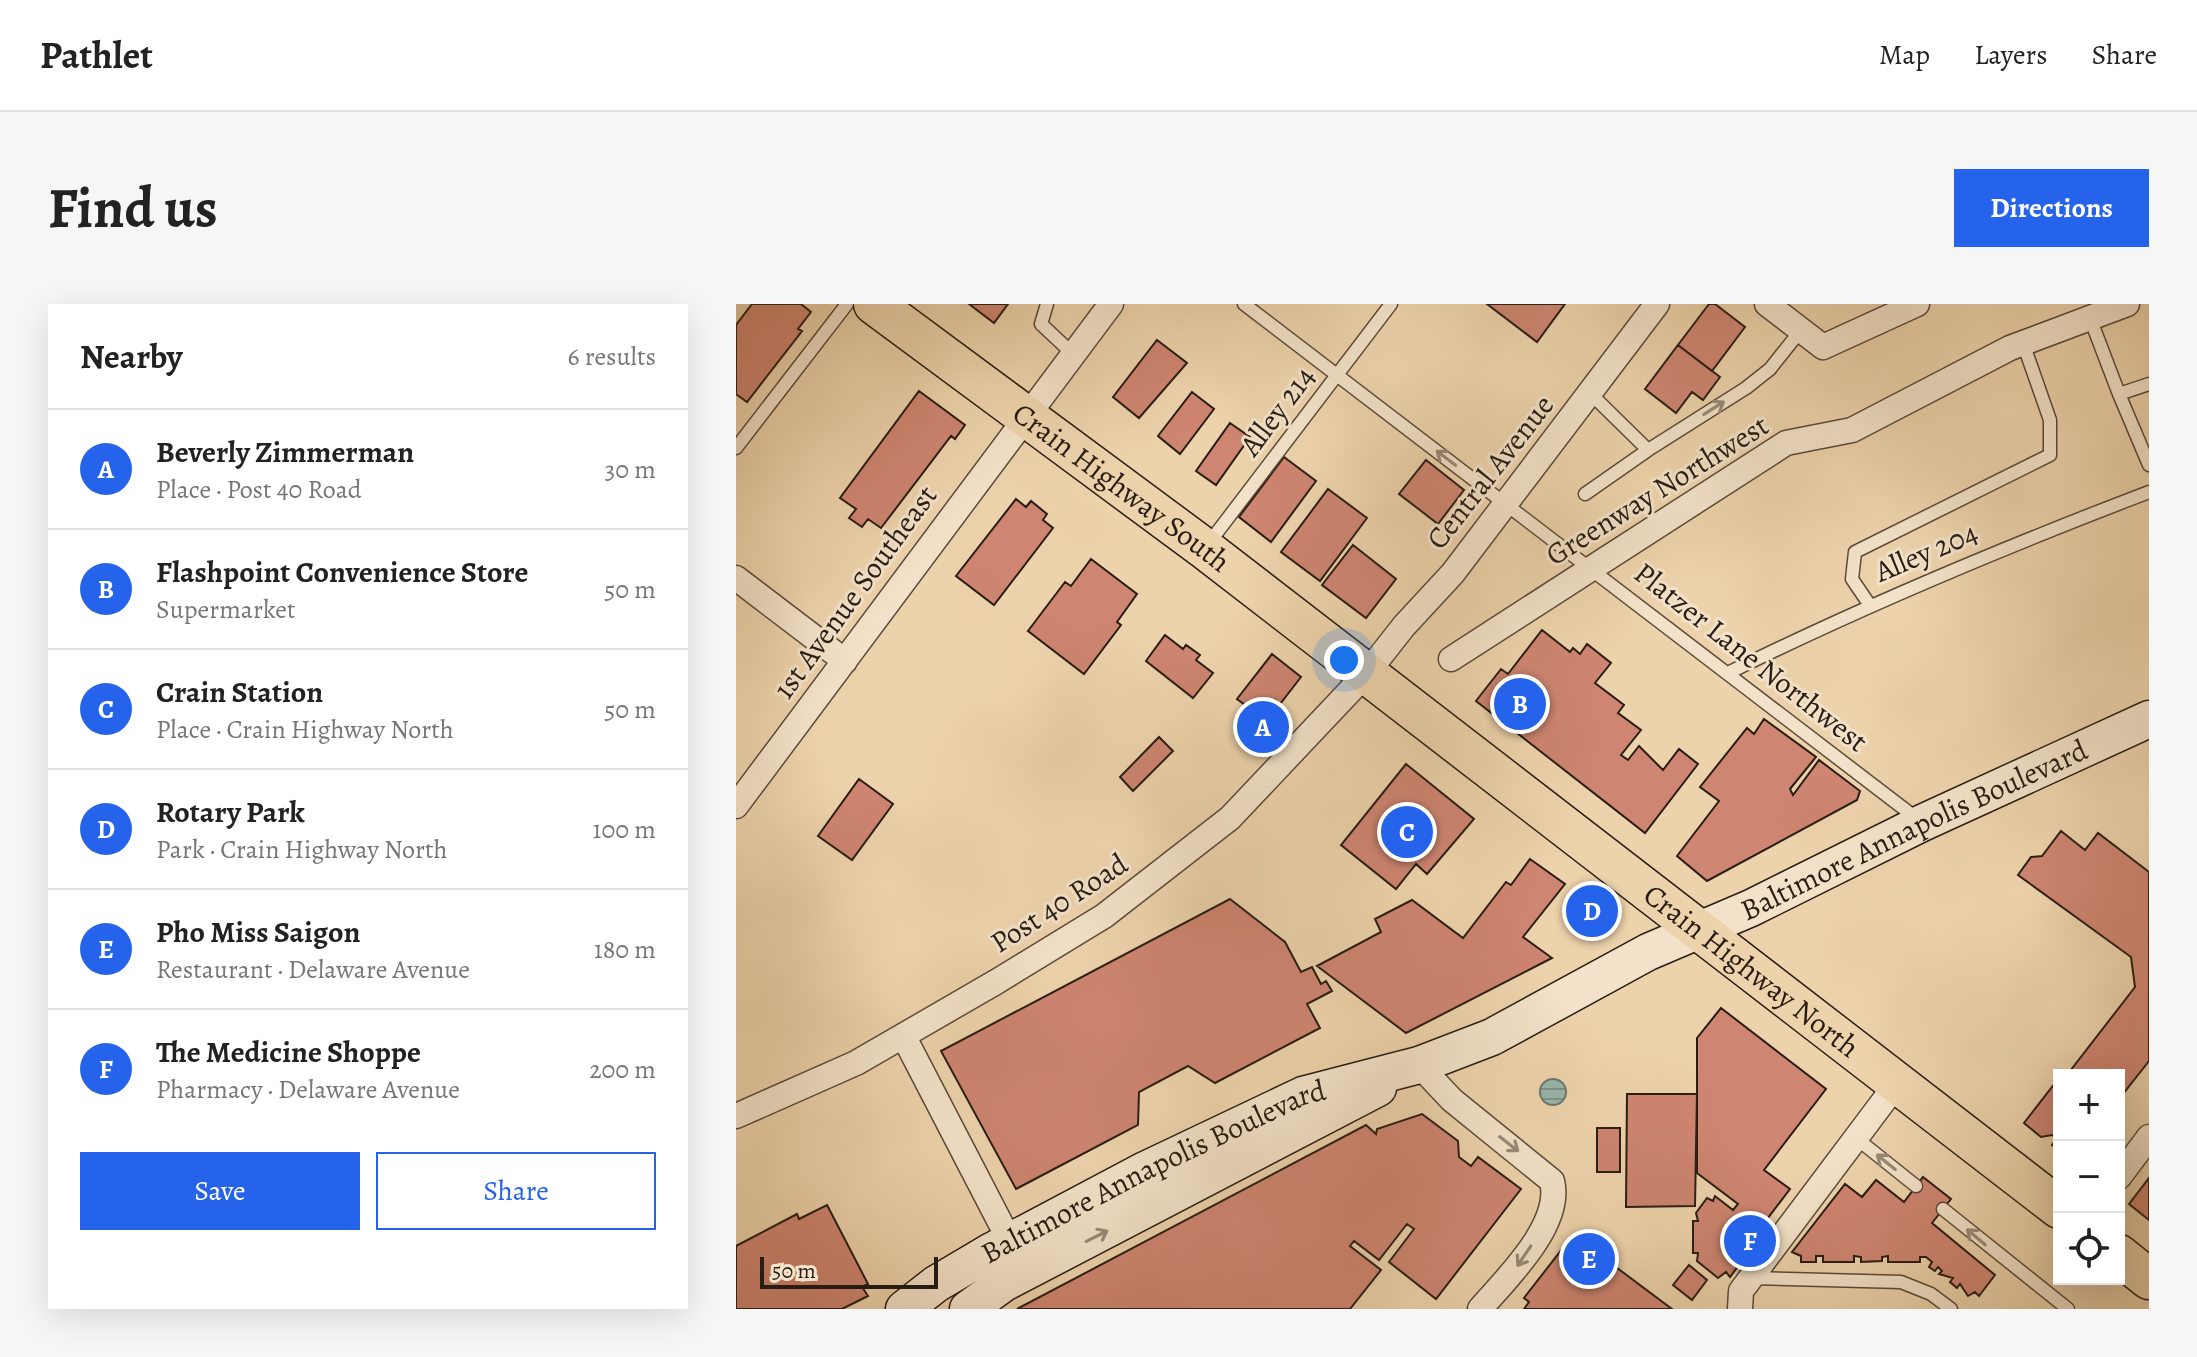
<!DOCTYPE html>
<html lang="en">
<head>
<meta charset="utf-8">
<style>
  :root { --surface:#fff; --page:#f6f6f6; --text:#222; --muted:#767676; --line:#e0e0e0; --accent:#2563eb }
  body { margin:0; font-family:Alegreya,serif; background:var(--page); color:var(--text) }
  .controls { position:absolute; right:24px; bottom:24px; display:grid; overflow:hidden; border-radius:0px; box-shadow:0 8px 32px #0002 }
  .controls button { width:72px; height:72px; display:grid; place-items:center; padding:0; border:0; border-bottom:2px solid var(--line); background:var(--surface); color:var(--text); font:40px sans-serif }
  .scale { position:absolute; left:24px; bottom:20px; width:178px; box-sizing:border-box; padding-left:8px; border:4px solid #291d13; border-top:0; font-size:22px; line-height:28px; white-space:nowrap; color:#291d13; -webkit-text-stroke:6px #f3e2c9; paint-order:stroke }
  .you { position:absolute; left:608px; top:356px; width:28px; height:28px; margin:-20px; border:6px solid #fff; border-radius:50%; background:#1a73e8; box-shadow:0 0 0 12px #1a73e833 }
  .badge { display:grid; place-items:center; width:52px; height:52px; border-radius:50%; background:var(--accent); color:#fff; font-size:26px; font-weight:700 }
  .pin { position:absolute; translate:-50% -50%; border:4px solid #fff; box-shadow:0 2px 8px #0006 }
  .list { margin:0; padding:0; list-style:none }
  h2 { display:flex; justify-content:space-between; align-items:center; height:104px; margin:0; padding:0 32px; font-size:34px }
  h2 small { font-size:26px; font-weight:400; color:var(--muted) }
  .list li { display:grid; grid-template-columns:52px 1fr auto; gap:24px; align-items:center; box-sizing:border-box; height:120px; padding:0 32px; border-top:2px solid var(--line) }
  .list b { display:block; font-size:30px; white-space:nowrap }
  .list p { margin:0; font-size:26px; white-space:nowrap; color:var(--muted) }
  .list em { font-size:26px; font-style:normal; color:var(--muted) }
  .actions { display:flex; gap:16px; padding:24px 32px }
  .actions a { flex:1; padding:18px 0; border:2px solid var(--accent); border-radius:0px; text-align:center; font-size:28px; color:var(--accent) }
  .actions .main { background:var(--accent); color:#fff }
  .icon { flex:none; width:44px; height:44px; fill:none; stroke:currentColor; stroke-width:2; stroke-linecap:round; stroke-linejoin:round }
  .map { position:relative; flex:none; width:1413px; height:1005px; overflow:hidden; border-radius:0px }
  header { display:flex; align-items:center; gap:48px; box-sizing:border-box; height:112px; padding:0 40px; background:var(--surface); border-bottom:2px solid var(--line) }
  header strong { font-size:38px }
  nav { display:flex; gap:44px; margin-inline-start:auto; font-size:28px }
  .intro { display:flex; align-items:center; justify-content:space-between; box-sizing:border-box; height:192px; padding:0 48px }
  h1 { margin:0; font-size:56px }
  .button { padding:20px 36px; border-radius:0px; background:var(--accent); color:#fff; font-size:28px; font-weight:700 }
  main { display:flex; gap:48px; padding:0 48px }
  aside { flex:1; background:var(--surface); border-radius:0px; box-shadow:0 8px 32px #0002 }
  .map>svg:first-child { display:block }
  .water { fill:url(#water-rules); stroke:#6c796e; stroke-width:2 }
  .building { fill:#ce8571; stroke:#291d13; stroke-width:2 }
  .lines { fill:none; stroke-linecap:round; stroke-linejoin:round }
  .service-casing { stroke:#5a4a39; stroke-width:15 }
  .minor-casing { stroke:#5a4a39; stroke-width:27 }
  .secondary-casing { stroke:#291d13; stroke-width:39 }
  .primary-casing { stroke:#291d13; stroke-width:43 }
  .service { stroke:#f3e2c9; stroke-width:12 }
  .minor { stroke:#f3e2c9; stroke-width:24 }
  .secondary { stroke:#f3e2c9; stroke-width:36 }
  .primary { stroke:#edd3ac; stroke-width:40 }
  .oneway { stroke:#988977 }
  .labels { text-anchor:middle; stroke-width:6; stroke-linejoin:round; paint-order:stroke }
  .street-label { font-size:30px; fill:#291d13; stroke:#f3e2c9 }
</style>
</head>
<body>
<header>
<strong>Pathlet</strong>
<nav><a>Map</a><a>Layers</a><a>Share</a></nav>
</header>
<div class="intro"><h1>Find us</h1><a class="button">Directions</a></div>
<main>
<aside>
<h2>Nearby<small>6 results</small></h2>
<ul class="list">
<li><span class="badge">A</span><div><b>Beverly Zimmerman</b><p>Place · Post 40 Road</p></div><em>30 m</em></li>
<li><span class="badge">B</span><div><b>Flashpoint Convenience Store</b><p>Supermarket</p></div><em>50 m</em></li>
<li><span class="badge">C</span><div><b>Crain Station</b><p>Place · Crain Highway North</p></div><em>50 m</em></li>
<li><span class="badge">D</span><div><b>Rotary Park</b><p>Park · Crain Highway North</p></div><em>100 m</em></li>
<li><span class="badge">E</span><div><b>Pho Miss Saigon</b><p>Restaurant · Delaware Avenue</p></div><em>180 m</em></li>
<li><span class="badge">F</span><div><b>The Medicine Shoppe</b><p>Pharmacy · Delaware Avenue</p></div><em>200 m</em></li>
</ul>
<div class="actions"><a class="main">Save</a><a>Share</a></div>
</aside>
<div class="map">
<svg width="1413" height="1005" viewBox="0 0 1413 1005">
  <defs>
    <pattern id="water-rules" width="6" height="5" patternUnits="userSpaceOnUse" patternTransform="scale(2)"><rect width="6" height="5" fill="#99b7ab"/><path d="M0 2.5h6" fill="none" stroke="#7d948a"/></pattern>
  </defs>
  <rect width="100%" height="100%" fill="#edd3ac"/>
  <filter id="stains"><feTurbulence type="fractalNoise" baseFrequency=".0025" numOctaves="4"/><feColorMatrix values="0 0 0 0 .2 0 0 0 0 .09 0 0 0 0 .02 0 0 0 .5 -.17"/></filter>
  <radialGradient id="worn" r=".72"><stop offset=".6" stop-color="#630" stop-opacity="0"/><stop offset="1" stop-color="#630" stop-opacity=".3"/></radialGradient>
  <path class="water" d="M804 788a13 13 0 1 1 26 0a13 13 0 1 1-26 0Z"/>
  <path class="building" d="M16,0h49l10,8 -13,17 4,2 -55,71 -11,-8v-69z
    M233,0h39l-14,19z
    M751,0h78l-28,38z
    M973,0h6l30,23 -33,44 -34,-26z
    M421,36l30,23 -48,55 -26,-21z
    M942,41l42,32 -17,23 -11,-8 -16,21 -31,-24z
    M183,87l46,34 -10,14 -4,-3 -70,92 -13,-9 -6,8 -13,-9 7,-9 -16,-11z
    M456,88l22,17 -34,45 -22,-18z
    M494,119l20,14 -34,48 -20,-14z
    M548,153l32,24 -45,61 -32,-25z
    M690,156l38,30 -26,34 -39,-30z
    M592,185l39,29 -47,63 -39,-29z
    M280,195l10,8 5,-6 16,13 -4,6 10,8 -59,77 -38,-29z
    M617,241l43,34 -30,39 -44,-33z
    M355,255l46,35 -20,28 4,3 -37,49 -56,-43 37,-49 6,4z
    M806,326l28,22 3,-4 7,6 7,-10 24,19 -16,20 29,22 -6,8 23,17 -20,25 7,5 11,-14 24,24 16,-21 19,15 -53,69 -169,-132 25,-32 7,5z
    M429,331l18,14 3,-4 14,10 -4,5 17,13 -20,25 -47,-37z
    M536,350l29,23 -21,27 -5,-4 -14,17 -24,-18z
    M1028,415l52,38 -26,32 3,6 26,-35 41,31 -3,9 -150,81 -30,-25 42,-55 -19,-14 47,-59 7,6z
    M423,433l14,14 -40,40 -13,-14z
    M670,460l68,55 -47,55 -11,-10 -20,25 -55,-44z
    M123,475l34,25 -41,56 -34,-24z
    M1325,527l24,19 13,-17 51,39v189l-30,38v-24h-52l68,-88 -4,-30 -113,-82 13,-18 11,-1z
    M794,555l35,25 -42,53 29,21 -146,75 -89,-67 64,-34 -6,-13 37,-19 51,38 43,-56 5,3z
    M494,595l55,43 16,30 11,-5 9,17 5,-3 6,10 -25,13 13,24 -105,55 -27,-17 -49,26 -1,33 -122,64 -75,-138z
    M985,704l105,81 -62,81 26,19 -32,42 4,4 -14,18 -5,-4 -3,5 4,4 -14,19 -4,-5 -8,6 -21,-17 1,-8h-5v-32h5l-2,-8 11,-15 6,3 2,-5 18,14 5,-6 -41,-31v-135z
    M1323,774v72l-7,-5 5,-7 -5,-3 -11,2 -17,-14z
    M891,790h70l-2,112 -69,1z
    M686,810l36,27 1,16 12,9 7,-9 43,32 -85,110 -47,-37 25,-33 -7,-5 -28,36 -25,-19 -4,5 31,24 -31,39h-333l349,-184 10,9 1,-5z
    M861,824h23v44h-23z
    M1187,873l28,22 -19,24 63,52 -16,21 -4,-4 -7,4 -8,-12 -3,4 -7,-6 3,-4 -14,-4 3,-3 -4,-4 -3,4 -6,-4 3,-5 -6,-5h-6v5h-32v-6l-6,1v4l-21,1v-5l-7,-1v6h-31v-6h-7v6h-15v-6l-9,-4 53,-68 17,13 14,-17 28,22z
    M1413,874v42l-20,-16z
    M91,901l41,79 -6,3 6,9 -26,13h-106v-63l61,-32 2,5z
    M837,931l99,74h-148l5,-7 -5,-4z
    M953,961l18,15 -15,20 -19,-15z"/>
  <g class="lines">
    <defs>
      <path id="service" d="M311,0l-6,20 32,30
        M508,0l676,517
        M1354,14l29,76 30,-10
        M1383,90l30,71
        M0,144l111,-144
        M912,146l98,-62 24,-19 31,-39
        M849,190l63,-44 -57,-56
        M473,239l182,-239
        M1133,300l-17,-25 3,-27 195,-97v-35l-27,-77
        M992,369c138,-68 277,-126 421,-181
        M1120,834l60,48
        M1207,905l125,100
        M1015,974l150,4 30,12 20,15"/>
      <path id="minor" d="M1031,0l56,43 94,-43
        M0,274l109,83
        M715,355l335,-216 66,-13 158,-82 117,-44
        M0,502l375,-502
        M168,733l113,218
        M683,761l33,35 100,81c11,43 -45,97 -72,128
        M0,812l120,-53 140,-81 108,-66 126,-98 137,-145 37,-47 49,-53 204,-269
        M1383,873l30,-40
        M1004,1005l1,-18 157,-209"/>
      <g id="secondary">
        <path id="s1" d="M168,1005l32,-25 54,-32 155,-82 158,-75 116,-30 73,-28 156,-85 103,-44 171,-85 227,-104"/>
        <path d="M232,1005l36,-26 374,-195"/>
      </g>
      <g id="primary">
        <path id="s2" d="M138,0l331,245 854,659"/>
        <path d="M1383,951l30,24"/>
      </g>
    </defs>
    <use href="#service" class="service-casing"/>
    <use href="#minor" class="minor-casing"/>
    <use href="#secondary" class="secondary-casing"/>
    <use href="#primary" class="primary-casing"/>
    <use href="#service" class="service"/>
    <use href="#minor" class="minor"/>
    <use href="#secondary" class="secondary"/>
    <use href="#primary" class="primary"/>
  </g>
  <defs><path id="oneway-shaft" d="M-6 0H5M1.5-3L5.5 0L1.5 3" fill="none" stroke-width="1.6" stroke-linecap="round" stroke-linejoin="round" transform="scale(2)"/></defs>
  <g class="oneway">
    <use href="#oneway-shaft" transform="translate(978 104) rotate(-32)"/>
    <use href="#oneway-shaft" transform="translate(710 154) rotate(-143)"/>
    <use href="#oneway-shaft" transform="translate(773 840) rotate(38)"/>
    <use href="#oneway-shaft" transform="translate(1150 858) rotate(-141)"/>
    <use href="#oneway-shaft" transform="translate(361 932) rotate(-27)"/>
    <use href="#oneway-shaft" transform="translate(1240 933) rotate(-140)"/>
    <use href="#oneway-shaft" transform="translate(788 952) rotate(124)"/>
  </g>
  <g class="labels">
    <g class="street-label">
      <text transform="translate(541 107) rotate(-53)" y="10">Alley 214</text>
      <text transform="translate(754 168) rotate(-52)" y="10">Central Avenue</text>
      <text dy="10" stroke="none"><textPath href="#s2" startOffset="308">Crain Highway South</textPath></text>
      <text transform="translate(921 186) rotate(-32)" y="10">Greenway Northwest</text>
      <text transform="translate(1190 248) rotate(-23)" y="10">Alley 204</text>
      <text transform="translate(119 288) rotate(-54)" y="10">1st Avenue Southeast</text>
      <text transform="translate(1015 353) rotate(38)" y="10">Platzer Lane Northwest</text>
      <text dy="10" stroke="none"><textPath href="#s1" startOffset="1122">Baltimore Annapolis Boulevard</textPath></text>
      <text transform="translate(323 599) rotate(-33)" y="10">Post 40 Road</text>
      <text dy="10" stroke="none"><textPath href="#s2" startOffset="1102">Crain Highway North</textPath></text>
      <text dy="10" stroke="none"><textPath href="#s1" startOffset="286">Baltimore Annapolis Boulevard</textPath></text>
    </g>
  </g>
  <rect width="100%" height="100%" filter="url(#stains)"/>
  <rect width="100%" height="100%" fill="url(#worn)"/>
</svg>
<div class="controls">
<button>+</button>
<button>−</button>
<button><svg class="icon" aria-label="locate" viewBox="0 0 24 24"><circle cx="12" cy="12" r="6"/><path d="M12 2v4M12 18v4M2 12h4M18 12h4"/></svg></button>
</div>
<div class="scale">50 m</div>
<div class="you"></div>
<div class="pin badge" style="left:527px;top:423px">A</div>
<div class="pin badge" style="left:784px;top:400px">B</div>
<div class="pin badge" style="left:671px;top:528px">C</div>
<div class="pin badge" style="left:856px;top:607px">D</div>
<div class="pin badge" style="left:853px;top:955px">E</div>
<div class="pin badge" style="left:1014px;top:937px">F</div>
</div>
</main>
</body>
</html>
